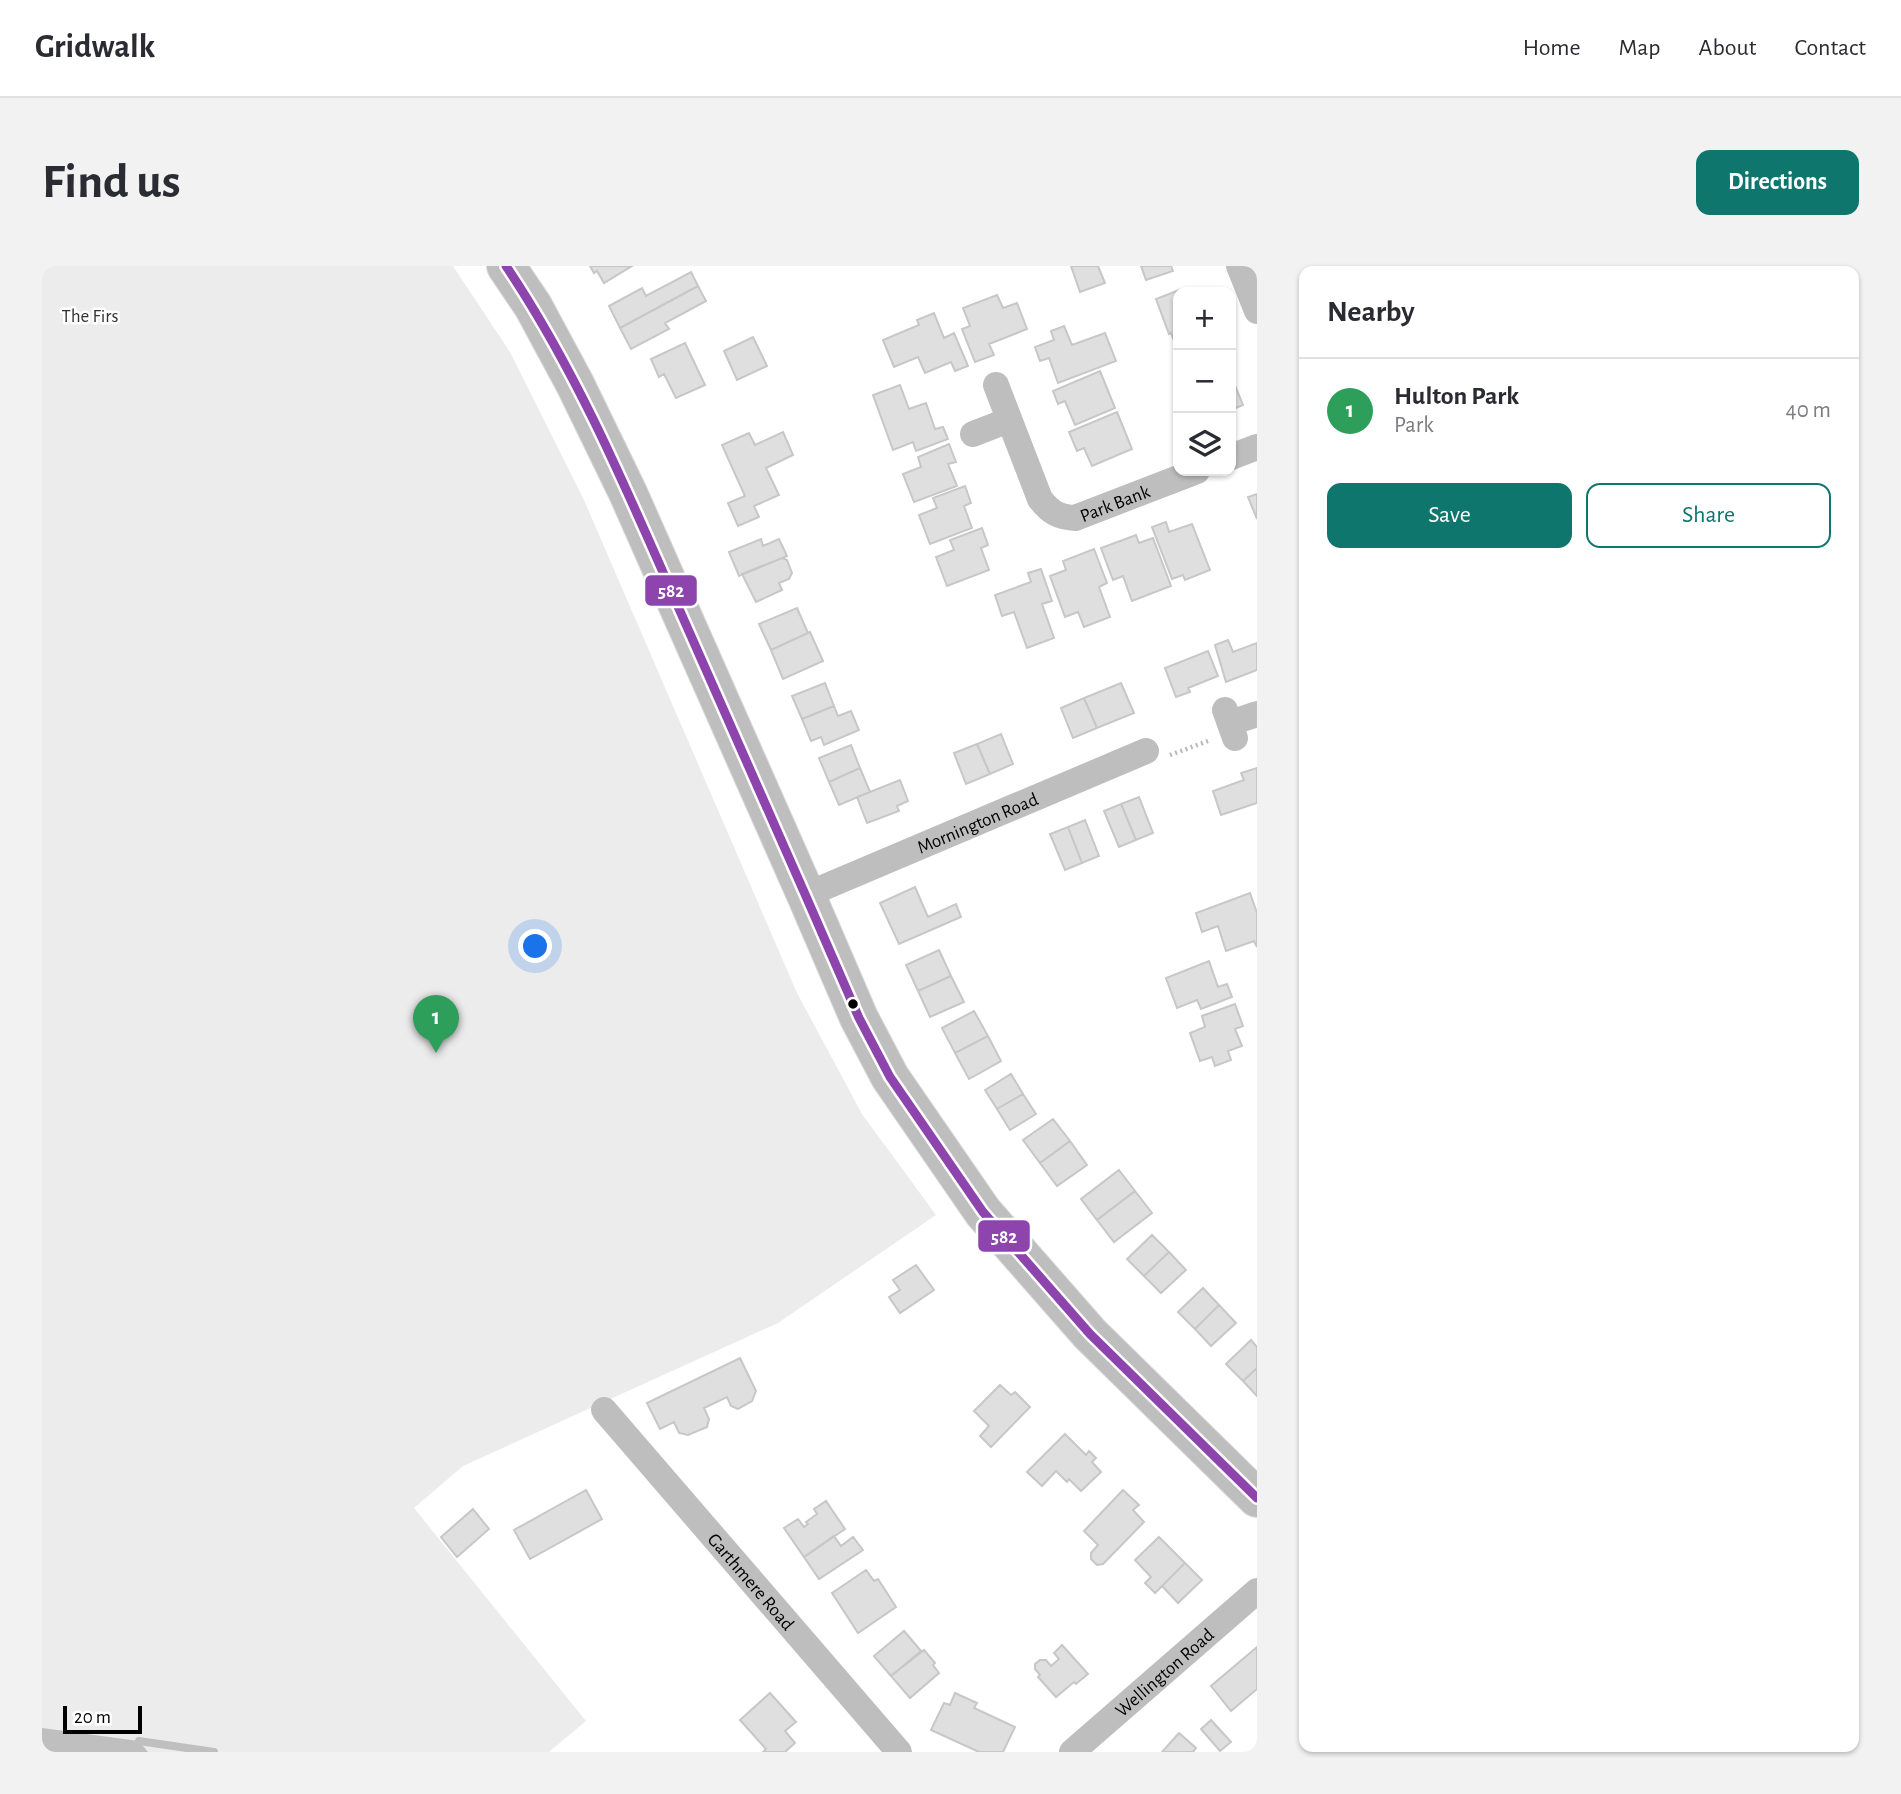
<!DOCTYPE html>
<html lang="en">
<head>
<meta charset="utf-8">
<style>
  :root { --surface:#fff; --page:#f2f2f3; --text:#2b2b33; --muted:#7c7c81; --line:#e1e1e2; --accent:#0f766e }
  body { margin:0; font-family:"Alegreya Sans",sans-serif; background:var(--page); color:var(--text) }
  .controls { position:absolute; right:21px; top:21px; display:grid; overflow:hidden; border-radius:14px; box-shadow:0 2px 5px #0004 }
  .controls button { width:63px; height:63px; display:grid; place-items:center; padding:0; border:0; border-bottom:2px solid var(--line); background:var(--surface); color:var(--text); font:35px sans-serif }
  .scale { position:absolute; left:21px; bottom:18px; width:79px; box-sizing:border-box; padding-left:7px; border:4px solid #000; border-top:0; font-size:19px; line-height:24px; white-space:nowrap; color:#000; -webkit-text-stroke:5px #fff; paint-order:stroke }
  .you { position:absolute; left:494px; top:681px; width:24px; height:24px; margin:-18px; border:5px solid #fff; border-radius:50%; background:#1a73e8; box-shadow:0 0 0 10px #1a73e833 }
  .badge { display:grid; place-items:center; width:46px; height:46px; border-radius:50%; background:var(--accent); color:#fff; font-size:23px; font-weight:700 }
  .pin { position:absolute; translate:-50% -58px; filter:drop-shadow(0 2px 4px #0008) }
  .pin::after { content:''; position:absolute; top:37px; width:24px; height:21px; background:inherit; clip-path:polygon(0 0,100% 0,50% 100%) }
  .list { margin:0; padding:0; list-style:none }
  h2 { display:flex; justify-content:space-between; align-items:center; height:91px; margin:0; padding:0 28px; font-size:30px }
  h2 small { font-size:23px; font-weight:400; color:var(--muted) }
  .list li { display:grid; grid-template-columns:46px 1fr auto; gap:21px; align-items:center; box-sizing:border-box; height:105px; padding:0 28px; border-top:2px solid var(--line) }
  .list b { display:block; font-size:26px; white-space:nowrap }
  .list p { margin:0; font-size:23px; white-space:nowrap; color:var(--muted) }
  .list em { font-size:23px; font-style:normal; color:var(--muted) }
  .actions { display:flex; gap:14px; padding:21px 28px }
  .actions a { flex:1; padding:16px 0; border:2px solid var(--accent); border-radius:14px; text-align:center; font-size:24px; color:var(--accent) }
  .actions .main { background:var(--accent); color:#fff }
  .icon { flex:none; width:38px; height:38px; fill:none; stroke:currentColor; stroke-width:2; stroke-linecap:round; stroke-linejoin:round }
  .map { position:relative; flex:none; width:1215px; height:1486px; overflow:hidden; border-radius:14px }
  header { display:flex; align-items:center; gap:42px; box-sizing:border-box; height:98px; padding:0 35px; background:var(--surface); border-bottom:2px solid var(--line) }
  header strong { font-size:33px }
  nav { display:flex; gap:38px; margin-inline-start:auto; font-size:24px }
  .intro { display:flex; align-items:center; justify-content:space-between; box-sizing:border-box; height:168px; padding:0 42px }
  h1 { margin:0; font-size:49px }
  .button { padding:18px 32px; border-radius:14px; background:var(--accent); color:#fff; font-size:24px; font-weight:700 }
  main { display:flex; gap:42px; padding:0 42px }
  aside { flex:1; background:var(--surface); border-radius:14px; box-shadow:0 2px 5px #0004 }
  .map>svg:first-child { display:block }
  .green { fill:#ececec }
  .water { fill:#bfbfbf }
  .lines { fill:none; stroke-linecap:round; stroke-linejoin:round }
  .stream { stroke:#bfbfbf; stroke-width:8 }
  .building { fill:#dfdfdf; stroke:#c7c7c7; stroke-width:2 }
  .highway-casing { stroke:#dbdbdb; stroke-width:40 }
  .path { stroke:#b9b9b9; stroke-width:4.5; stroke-dasharray:2 3.5; stroke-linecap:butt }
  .minor { stroke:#bebebe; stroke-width:26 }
  .highway { stroke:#bebebe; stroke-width:38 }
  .bus-1-casing { stroke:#fff; stroke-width:14 }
  .bus-1 { stroke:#8e44ad; stroke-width:9 }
  .bus-dot { fill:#000; stroke:#fff; stroke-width:2.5 }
  .labels { text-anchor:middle; stroke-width:5; stroke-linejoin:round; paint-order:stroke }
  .park-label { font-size:19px; fill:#333; stroke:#fff }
  .street-label { font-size:19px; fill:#000; stroke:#fff }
  .line-badge { stroke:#fff; stroke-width:2.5 }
  .badge-label { font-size:19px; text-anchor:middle; font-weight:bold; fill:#fff }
</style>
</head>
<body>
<header>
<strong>Gridwalk</strong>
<nav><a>Home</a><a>Map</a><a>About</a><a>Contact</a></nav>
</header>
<div class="intro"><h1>Find us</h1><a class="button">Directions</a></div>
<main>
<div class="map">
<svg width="1215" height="1486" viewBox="0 0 1215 1486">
  <rect width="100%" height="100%" fill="#fff"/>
  <path class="green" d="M0,0h411l57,86 74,148 213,493 65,121 74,101 -158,108 -315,143 -49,42 172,213 -37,31h-507z"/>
  <path class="water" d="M0,1462l97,13 9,11h-106z"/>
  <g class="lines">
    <path class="stream" d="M97,1475l75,11"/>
  </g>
  <path class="building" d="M548,0h42l-28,17 -7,-12 -3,2z
    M1029,0h27l7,17 -25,9z
    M1099,0h30l2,5 -27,9z
    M649,6l7,14 -78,42 -11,-22 33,-18 4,8z
    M656,20l8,15 -41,22 4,6 -38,20 -11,-21z
    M1137,24l1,2h-2l-1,57 -6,-16 -2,1 -13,-35z
    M955,29l6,13 14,-5 10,26 -38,15 5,11 -19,7 -13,-33 8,-3 -7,-18z
    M892,47l10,25 10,-5 14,33 -13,5 -4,-9 -26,11 -7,-16 -24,10 -11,-27 36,-15 -2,-5z
    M1022,60l8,19 33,-12 11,28 -58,22 -9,-25 -9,3 -5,-14 19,-7 -3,-9z
    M711,71l14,29 -30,14 -13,-29z
    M643,77l20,42 -29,13 -12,-24 -5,3 -8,-18z
    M1058,105l15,37 -40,17 -10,-24 -7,3 -5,-13z
    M1192,117l9,22 -12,5v-26z
    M858,119l9,24 17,-6 9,26 8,-2 5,12 -32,12 -3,-9 -20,8 -20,-55z
    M1075,146l15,37 -40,17 -8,-18 -7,3 -8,-19z
    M741,166l10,23 -27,13 13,27 -25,11 5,11 -21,9 -10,-23 17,-7 -23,-51 27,-12 6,12z
    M907,178l7,18 -8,2 9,22 -43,16 -11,-28 18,-7 -3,-10z
    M923,220l6,17 -7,3 8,22 -42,16 -11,-29 18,-7 -4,-10z
    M1215,228v25l-9,-22z
    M1124,256l3,10 23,-8 18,46 -25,10 -2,-5 -11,4 -20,-52z
    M940,262l6,17 -7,3 8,22 -42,16 -11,-29 18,-7 -4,-10z
    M1094,269l3,8 14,-5 18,48 -39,15 -9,-25 -10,4 -12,-32z
    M719,273l2,7 16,-7 8,17 -48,20 -10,-24z
    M1052,283l13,34 -8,4 11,30 -26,10 -6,-15 -13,5 -15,-41 16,-6 -3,-9z
    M740,292l5,2 5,13 -3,6 -10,4 3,7 -26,12 -14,-28z
    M999,303l11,32 -10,3 12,34 -27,10 -13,-36 -12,4 -7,-21 36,-13 -3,-9z
    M755,342l11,25 -37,17 -12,-26z
    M768,366l13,29 -40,18 -12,-29z
    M1186,374l5,12 24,-9v27l-31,12 -11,-37z
    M1166,385l10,25 -30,12 2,4 -14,5 -11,-29z
    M783,417l9,23 -32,13 -10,-23z
    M1079,417l13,30 -37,15 -13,-30z
    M1042,432l13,30 -24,10 -12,-30z
    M792,440l4,10 13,-5 8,19 -35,15 -3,-8 -10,4 -9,-22z
    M959,468l12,30 -23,10 -13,-30z
    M935,478l13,30 -24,10 -12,-31z
    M809,479l9,23 -31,14 -10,-24z
    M818,502l10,24 -31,13 -10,-23z
    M1215,502v35l-36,12 -8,-24 31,-11 -3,-7z
    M858,514l8,21 -11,5 2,5 -32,12 -10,-26z
    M1097,531l14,36 -17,7 -15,-36z
    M1079,538l15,36 -17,7 -15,-36z
    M1043,554l14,36 -17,7 -14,-36z
    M1026,561l14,36 -17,7 -15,-36z
    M873,621l13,30 28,-13 5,13 -62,27 -19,-41z
    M1208,627l7,20v34l-3,-6 -28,10 -8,-25 -16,6 -6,-19z
    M897,684l12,26 -33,15 -12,-26z
    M1167,695l9,26 9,-3 5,13 -31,12 -4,-9 -20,8 -11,-30z
    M909,710l13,26 -34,15 -12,-26z
    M1193,738l8,22 -8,3 7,17 -14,5 3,9 -16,6 -3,-9 -12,4 -10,-28 15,-6 -3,-11z
    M932,745l14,25 -33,17 -13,-25z
    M946,770l13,25 -32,18 -14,-26z
    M969,808l12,20 -26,15 -12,-19z
    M981,828l13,20 -26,16 -13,-21z
    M1011,853l17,22 -30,22 -17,-23z
    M1028,875l17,24 -30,21 -17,-23z
    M1077,904l16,21 -38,29 -16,-21z
    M1093,925l17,22 -38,29 -17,-22z
    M1110,969l17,17 -25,24 -17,-17z
    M1127,986l17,18 -25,23 -17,-17z
    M874,999l18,25 -34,23 -11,-16 11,-7 -7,-10z
    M1161,1022l16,17 -24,24 -17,-17z
    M1177,1039l17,18 -25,23 -16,-17z
    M1209,1074l6,7v21l-14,13 -17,-17z
    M698,1092l16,33 -4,10 -14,8 -7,-3 -4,-9 -23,11 5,11 -2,8 -19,8 -9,-2 -5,-11 -14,7 -13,-26z
    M1215,1102v28l-14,-15z
    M958,1119l11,10 4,-3 15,15 -39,40 -11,-11 9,-10 -15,-15z
    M1023,1168l21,21 3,-4 7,7 -4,4 9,10 -20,19 -12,-12 -2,3 -11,-11 -14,15 -15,-14z
    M544,1224l16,29 -72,40 -16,-29z
    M1081,1224l16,15 -6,5 11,12 -41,42 -6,1 -6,-6v-6l7,-8 -14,-14z
    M784,1235l19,28 -41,28 -20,-29 14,-9 6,8 4,-3 -2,-2 11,-8 -3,-5z
    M431,1243l16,20 -32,28 -16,-20z
    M792,1270l7,10 12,-9 10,13 -44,29 -15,-22z
    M1117,1271l26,26 -30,30 -10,-10 6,-6 -16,-17z
    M1143,1297l17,17 -24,23 -16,-17z
    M824,1304l8,11 4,-2 18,28 -38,26 -26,-40z
    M862,1365l17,20 -30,25 -17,-20z
    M1020,1379l26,29 -12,10 -2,-2 -18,15 -18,-20 2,-2 -5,-6v-5l5,-4h6l5,6 8,-7 -5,-6z
    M1215,1381v42l-26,22 -20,-25z
    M882,1384l11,13 -2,2 6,8 -29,25 -19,-22z
    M728,1427l26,29 -11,9 10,12 -10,9h-22l3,-3 -26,-29z
    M913,1427l22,10 -3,5 41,19 -12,25h-24l-48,-22 13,-27 6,2z
    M1169,1454l20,22 -11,9 -19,-22z
    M1137,1467l17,15 -3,4h-31z"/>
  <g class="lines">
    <defs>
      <path id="highway" d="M464,0l27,40 42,78 53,109 178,402 53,123 31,59 93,135 107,122 167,164"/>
    </defs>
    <use href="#highway" class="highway-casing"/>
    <path class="path" d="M1128,489l38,-14"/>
    <g class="minor">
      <path d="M1197,0l18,45"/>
      <path id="s1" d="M954,119l44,114c10,13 18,18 35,19l122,-47"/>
      <path d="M931,168l36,-14"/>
      <path d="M1189,191l26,-10"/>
      <path d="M1183,444l10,28"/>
      <path d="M1188,457l27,-9"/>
      <path id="s2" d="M764,629l340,-144"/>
      <path id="s3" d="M562,1144l295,342"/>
      <path id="s4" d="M1030,1486l185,-161"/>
    </g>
    <use href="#highway" class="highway"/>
    <defs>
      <path id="bus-1" d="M464,0c72,107 122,227 174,345 60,135 120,271 179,407l31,59 93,135 107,122 167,164"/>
    </defs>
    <use href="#bus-1" class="bus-1-casing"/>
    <use href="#bus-1" class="bus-1"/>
  </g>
  <circle class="bus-dot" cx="811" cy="738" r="6"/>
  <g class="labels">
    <g class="park-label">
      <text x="48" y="56">The Firs</text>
    </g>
    <g class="street-label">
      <text dy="7" stroke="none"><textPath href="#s1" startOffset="206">Park Bank</textPath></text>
      <text dy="7" stroke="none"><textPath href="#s2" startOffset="186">Mornington Road</textPath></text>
      <text dy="7" stroke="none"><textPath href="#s3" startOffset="226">Garthmere Road</textPath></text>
      <text dy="7" stroke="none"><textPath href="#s4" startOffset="122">Wellington Road</textPath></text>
    </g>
  </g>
  <g class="line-badge">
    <rect x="602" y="308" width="54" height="33" rx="7" fill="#8e44ad"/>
    <rect x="935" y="953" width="54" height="34" rx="7" fill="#8e44ad"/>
  </g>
  <g class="badge-label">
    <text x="629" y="331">582</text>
    <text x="962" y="977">582</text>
  </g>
</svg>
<div class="controls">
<button>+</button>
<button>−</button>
<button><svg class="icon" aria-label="layers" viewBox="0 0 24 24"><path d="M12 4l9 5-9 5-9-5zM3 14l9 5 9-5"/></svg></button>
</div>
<div class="scale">20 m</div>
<div class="you"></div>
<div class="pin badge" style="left:394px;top:787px;background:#2e9e5b">1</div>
</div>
<aside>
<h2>Nearby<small></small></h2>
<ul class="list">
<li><span class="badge" style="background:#2e9e5b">1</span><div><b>Hulton Park</b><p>Park</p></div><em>40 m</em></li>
</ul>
<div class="actions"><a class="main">Save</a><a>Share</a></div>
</aside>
</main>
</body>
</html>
